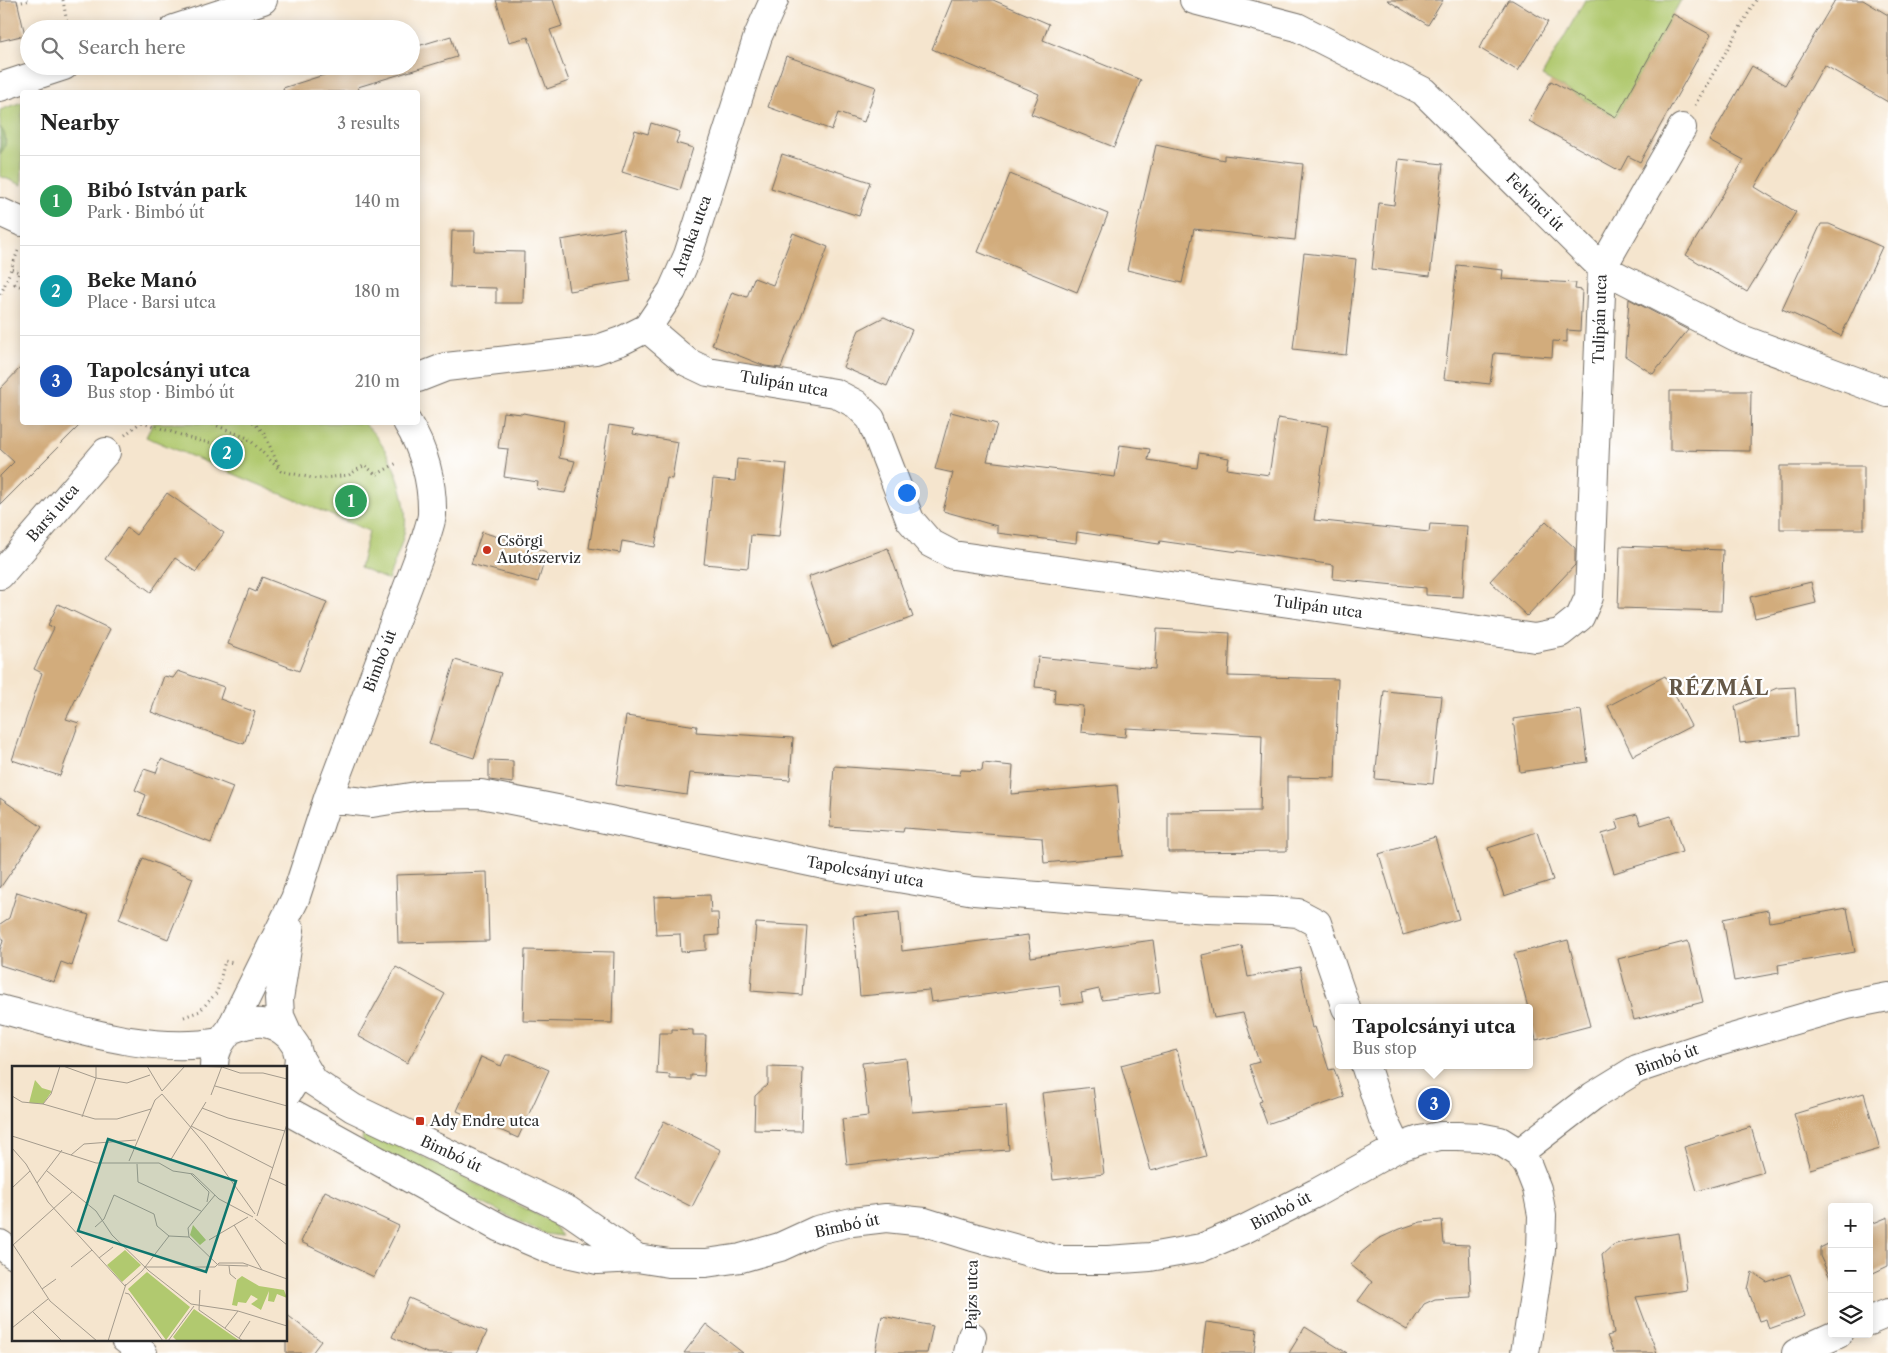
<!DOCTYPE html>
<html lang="en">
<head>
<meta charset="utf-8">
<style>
  :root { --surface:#fff; --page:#f2f2f2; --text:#222; --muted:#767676; --line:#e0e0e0; --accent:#d93025 }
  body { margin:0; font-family:"Libre Caslon Text",serif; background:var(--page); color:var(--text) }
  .controls { position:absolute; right:15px; bottom:15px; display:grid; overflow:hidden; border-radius:5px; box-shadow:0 2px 12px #0003 }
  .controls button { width:45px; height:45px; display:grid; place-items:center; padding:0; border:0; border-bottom:1px solid var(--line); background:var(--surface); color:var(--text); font:25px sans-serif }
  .you { position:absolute; left:906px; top:492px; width:18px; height:18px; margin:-12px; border:4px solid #fff; border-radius:50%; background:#1a73e8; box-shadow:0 0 0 8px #1a73e833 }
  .badge { display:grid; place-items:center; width:32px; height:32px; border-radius:50%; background:var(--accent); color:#fff; font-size:16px; font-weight:700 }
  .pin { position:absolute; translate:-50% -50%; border:2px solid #fff; box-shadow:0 1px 5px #0006 }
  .popup { position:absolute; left:1335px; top:1004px; width:198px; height:65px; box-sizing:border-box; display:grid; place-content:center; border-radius:5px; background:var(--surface); filter:drop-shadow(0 1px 4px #0005); font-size:16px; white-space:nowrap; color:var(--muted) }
  .popup b { font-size:19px; color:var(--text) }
  .popup::after { content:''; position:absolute; left:50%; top:100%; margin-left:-10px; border:10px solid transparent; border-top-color:var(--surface) }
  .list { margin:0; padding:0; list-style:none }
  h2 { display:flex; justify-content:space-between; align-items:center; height:65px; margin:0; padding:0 20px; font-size:21px }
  h2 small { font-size:16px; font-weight:400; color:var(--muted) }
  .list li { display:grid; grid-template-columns:32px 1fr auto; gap:15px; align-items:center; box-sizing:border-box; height:90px; padding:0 20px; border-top:1px solid var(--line) }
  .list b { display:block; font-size:19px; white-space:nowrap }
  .list p { margin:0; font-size:16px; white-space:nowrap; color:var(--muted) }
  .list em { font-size:16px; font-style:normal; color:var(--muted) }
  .icon { flex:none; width:28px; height:28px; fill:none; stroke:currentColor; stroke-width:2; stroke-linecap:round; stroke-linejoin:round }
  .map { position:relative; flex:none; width:1888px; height:1353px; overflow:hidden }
  .search { position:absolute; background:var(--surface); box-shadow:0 2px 12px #0003; left:20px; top:20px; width:400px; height:55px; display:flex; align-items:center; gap:12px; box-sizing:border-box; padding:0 18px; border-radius:28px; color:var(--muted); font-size:19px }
  .panel { position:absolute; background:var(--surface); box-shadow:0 2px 12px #0003; left:20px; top:90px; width:400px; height:335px; border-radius:5px }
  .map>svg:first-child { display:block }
  .green { fill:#b1c96f; stroke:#6e7a4d }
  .forest { fill:#8cad62; stroke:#5c6c46 }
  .building { fill:#d2ac7b }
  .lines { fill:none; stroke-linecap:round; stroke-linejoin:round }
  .minor-casing { stroke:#726c64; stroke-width:30 }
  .path { stroke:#726c64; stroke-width:3; stroke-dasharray:1 4; stroke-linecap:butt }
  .minor { stroke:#fff; stroke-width:28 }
  .poi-dot { fill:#c8321e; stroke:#fff; stroke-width:2 }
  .labels { text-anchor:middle; stroke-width:4.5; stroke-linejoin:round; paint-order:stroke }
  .street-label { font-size:15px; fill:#2b2b2b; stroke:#fff }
  .poi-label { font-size:15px; fill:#2b2b2b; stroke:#fff; text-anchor:start }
  .district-label { font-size:20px; font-weight:bold; letter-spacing:1px; fill:#655847; stroke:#fff }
  .inset-road { fill:none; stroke:#a49b8d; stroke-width:1 }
  .view { fill:#0f766e; fill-opacity:0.15; stroke:#0f766e; stroke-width:2.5 }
  .inset-edge { fill:none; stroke:#2b2b2b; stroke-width:2.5 }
</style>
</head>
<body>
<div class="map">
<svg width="1888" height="1353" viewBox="0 0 1888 1353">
  <rect width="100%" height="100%" fill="#fff"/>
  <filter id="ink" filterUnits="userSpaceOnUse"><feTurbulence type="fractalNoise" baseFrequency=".02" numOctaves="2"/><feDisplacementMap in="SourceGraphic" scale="10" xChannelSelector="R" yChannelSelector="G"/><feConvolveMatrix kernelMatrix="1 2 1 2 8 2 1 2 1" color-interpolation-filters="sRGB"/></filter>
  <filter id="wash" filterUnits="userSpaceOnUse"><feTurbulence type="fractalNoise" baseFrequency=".0096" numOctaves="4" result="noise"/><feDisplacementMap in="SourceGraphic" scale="20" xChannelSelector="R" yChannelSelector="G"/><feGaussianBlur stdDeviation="1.12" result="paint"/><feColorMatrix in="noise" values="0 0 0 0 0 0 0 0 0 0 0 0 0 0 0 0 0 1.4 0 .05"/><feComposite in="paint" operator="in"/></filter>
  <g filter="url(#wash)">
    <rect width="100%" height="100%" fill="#f5e5ce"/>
    <path class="green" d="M1585,0h96l-65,117 -74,-41z
      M22,102v83l-22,-9v-66z
      M153,423h210c26,21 46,72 42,105 -3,18 -11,35 -17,52l-28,-12 9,-37 -223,-94z
      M371,1130l180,92 11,14 -17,-2 -179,-88 -4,-7 2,-7z"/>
    <path class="forest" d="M0,127c7,8 8,18 0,27z"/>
    <g id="blocks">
      <path class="building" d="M0,0h17l8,35 -25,6z
        M496,0h57l9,26 -12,4 19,51 -22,8 -19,-52 -19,5z
        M952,0h41l56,24 -6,16 98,40 -27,67 -83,-33 8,-20 -107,-45z
        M1387,0h56l-15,25z
        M1508,0h4l36,22 -30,49 -39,-23z
        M1835,0h28l25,15v87l-64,-37 -69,122 41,25 -49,80 -61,-37 58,-95 -35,-19 43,-75 33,19z
        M1673,14l38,21 -71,127 -12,-6 -8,15 -91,-50 22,-40 65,36z
        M451,36l6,21 -99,30 2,5h-76l-1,-4 69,-22h59v-18z
        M786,56l90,31 -12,35 -26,-9 -6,17 -64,-23z
        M651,123l29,9 -4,11 17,5 -13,42 -58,-18 13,-42 13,4z
        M1156,145l68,15v-5l79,9 -8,76 -101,-11 -12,54 -55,-13z
        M782,154l88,28 -11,34 -88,-28z
        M1399,159l44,5 -13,112 -58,-7 7,-66 15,2z
        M1010,174l98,40 -31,78 -99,-40z
        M1821,224h8l53,23 -41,89 -59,-27z
        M623,229l8,52 -62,10 -8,-51z
        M452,231h23l-1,20 50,1 -1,51h-27v-15l-46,-1z
        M793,233l35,14 -47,121 -16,-2 -53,-21 20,-53 15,5 7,-19 19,7z
        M1304,253l52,6 -10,96 -53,-6z
        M1457,265l46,5 -1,9 74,4 -1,6 7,1 -2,41 -13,-1v12l-14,-1 -1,16 -58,-4 -4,31 -46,-5z
        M1629,299l59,31 -35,44 -28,-18z
        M884,317l28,13 -25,56 -44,-19 16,-37z
        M22,366v56h61l-83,83v-29l14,-14 -14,-13v-60z
        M1670,391h81l-1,60 -80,-1z
        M503,412l19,2 1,-1 41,8 -5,37 16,3 -10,32 -28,-4 1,-7 -34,-5 4,-28 -10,-1z
        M951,412l46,12 -10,37 128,16 5,-32 30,4 -2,11 49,8 2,-15 30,5 -2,11 42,6 9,-57 50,8 -14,94 115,12 1,-8 37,2 -4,71 -37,-2v-7l-93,-9 1,-14 -96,-14v1l-78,-11 -1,3 -82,-12 -1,11 -79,-10v-7l-54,-15 10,-38 -18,-4z
        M609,425l25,4 -1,5 45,8 -6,37 -5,-1 -12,69 -33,-6 -2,12 -31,-5z
        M737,459l50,5 -8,73 -28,-2 -3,33 -44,-4 9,-85 22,2z
        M1780,466h84v63h-84z
        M167,493l57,40 -28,39 -21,-14 -24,34 -46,-33 22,-31 9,7z
        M1546,521l29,27v17l-48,51 -37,-35z
        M482,532l65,20 -9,30 -67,-18z
        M1620,546l103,4 -2,61 -103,-3z
        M888,548l25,69 -81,30 -24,-70z
        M262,577l65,25 -28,69 -71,-27 21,-55 7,3z
        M1811,582l5,21 -61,15 -5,-21z
        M58,604l52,25 -44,90 13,4 -19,53 -48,-16 30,-87 -8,-4 20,-41 -6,-3z
        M1157,629l73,4 -2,43 110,3 -3,99 -48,-1v74l-119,1v-40l92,-1 2,-76 -136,-7 -1,9 -44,-5 2,-26 -29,-3 1,-14 -20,-2 3,-30 117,12z
        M455,660l46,13 -27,85 -45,-14z
        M178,671l46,16 -4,12 35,13 -11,32 -93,-32 13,-36 9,2z
        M1665,676l26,50 -58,30 -25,-50z
        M1795,687l3,49 -58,7 -5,-37 42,-18z
        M1384,691l58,5 -9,88 -58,-5z
        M1581,710l7,52 -68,10 -7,-53z
        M626,716l71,10 -1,6 97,6 -3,42 -100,-7 -3,22 -71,-10z
        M161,759l72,28 -22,56 -72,-28 7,-20 -11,-5 9,-21 12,4z
        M489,760l24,1v22l-24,-3z
        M983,763l30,3 -2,28 106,-9 6,71 -79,7 -2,-25 -138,-10 -1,4 -73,-5 4,-61 126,9 1,-5 21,1z
        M0,798l42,29 -42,61z
        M1637,814l4,11 30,-9 11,36 -68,21 -12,-39 17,-5 -3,-9z
        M1537,832l16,48 -49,16 -16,-48z
        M1435,837l24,82 -56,16 -24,-81z
        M143,858l50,20 -25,61 -49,-20z
        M487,872l2,69 -91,2 -2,-68z
        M17,892l72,23 -17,51 -11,-4 -7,20 -54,-17v-15l3,-9 -3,-8v-9l9,-6z
        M710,895l1,18h7l1,22 -13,1v14l-25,2 -1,-18 -24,1 -2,-38z
        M1847,908l8,44 -77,13 1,8 -45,8 -11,-62 45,-9 2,12z
        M899,912l3,39 126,-16 3,22 122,-17 7,52 -58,8 -3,-11 -18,4 2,9 -22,3 -2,-20 -128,17 -2,-12 -69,6 -7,-79z
        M756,923l51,3 -5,69 -51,-4z
        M1568,940l22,86 -54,14 -7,-32h-1l-14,-54z
        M1688,941l15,61 -69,18 -16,-61z
        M1242,946l6,31 52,-10 12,61 3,-1 14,43 5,-1 10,28 -77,27 -8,-22 3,-1 -13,-36 10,-3 -16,-49 -29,5 -12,-63z
        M525,950l89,2 -2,71 -89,-2z
        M396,967l49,27 -38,69 -49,-27z
        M672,1029l21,1v5h13l-2,41 -13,-1v5l-21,-1v-4l-13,-1 2,-41h13z
        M1177,1050l29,106 -55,15 -30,-106z
        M506,1055h8l35,15 -31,68 -61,-27 24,-54 20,9z
        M906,1058l6,54 94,-7 3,45 -61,4v-1l-101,12 -5,-46 26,-3 -6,-53z
        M768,1067l35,1 -2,63 -47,-1 1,-34 13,-12z
        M1093,1087l11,87 -51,6 -11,-87z
        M1864,1093l16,56 -70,20 -16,-55z
        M664,1121l57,29 -29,57 -57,-29z
        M1751,1127l13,45 -67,19 -13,-44z
        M325,1191l74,35 -25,51 -73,-35z
        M1888,1217v49l-19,9v-50z
        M1442,1220l2,24 25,1 2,52 -36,2 -11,5 -17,26 -49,-29 14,-19 -21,-17 10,-12 17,-14 22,-10 21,-7z
        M1679,1233l8,57 -51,7 21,56h-43l-7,-17 7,-2 -12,-79 11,-10 13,-4z
        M1832,1242v40l-12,-26v-8z
        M1752,1272l15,10 23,-8 15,42 -36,13 -3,-10 -7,2 -11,-32z
        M409,1298l78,34 -10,21h-50l-35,-16z
        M286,1314l35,27 -9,12h-26z
        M882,1316l51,10 -6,27h-52z
        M1206,1322l51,7 -3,24h-52z
        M706,1324l37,29h-59z
        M1305,1327l42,26h-58z"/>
    </g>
  </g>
  <g filter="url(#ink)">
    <use href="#blocks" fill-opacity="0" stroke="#726c64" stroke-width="1"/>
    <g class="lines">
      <defs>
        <path id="minor" d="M1194,0l103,27 126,64 179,177 134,69 152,56
          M174,29l89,-29
          M0,87l64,-21
          M0,212l22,10
          M647,328l40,34 21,10 127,21 21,11 15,15 39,101 20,23 23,12 582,83 25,-5 20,-16 9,-20 13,-329 80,-140
          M418,378l28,-11 149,-17 26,-9 26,-13 25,-37 16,-36 70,-219 16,-36
          M0,575l106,-123
          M328,798l44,5 51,-8 58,-1 86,17 267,56 140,24 233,18 65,2 26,2 19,10 29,85
          M290,930l-11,69 1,17 9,20 7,10 3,11 15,25 39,26 216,103 68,47
          M0,1009c71,18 146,46 220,33
          M230,1030c24,-9 39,-12 59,6
          M1365,1065l18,54 14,29
          M214,1067c0,-16 6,-25 16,-37l65,-131 33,-101 97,-257c2,-8 6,-18 7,-26 1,-32 -8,-66 -25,-93
          M286,1095l11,-17 2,-21
          M286,1110l214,118 49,21 49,11 39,-2 32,5h37l35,-5 39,-11 37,-17 35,-8 34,-4 39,4 48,15 85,23h50l42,-3 51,-9 44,-19 71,-36 81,-45 23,-8 20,-4h18l21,1 21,4 19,12 9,13 9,23 5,26 -1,35 -16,103
          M1519,1153l74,-57 44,-27 81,-27 129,-37 41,-8
          M0,1244l14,11
          M1869,1321l19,-8
          M125,1339l18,14
          M968,1353l4,-17
          M1796,1353l42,-19"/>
      </defs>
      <use href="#minor" class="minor-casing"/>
      <path class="path" d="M63,0l5,29
        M17,3l14,-3
        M1695,105l61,-105
        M18,251l-7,18 8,3 -4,12 7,3
        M1,294l10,-25
        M142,422l57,19 29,4 22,-5 31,31 36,8 32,-4 16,-10 11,10 21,-12
        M208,422l42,17
        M253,422l11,11 16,36
        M125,435l16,-13
        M184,1017l16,-6 17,-19 8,-31 8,2
        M972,1309l1,-46"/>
      <use href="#minor" class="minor"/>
    </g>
  </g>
  <g class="poi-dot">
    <circle cx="487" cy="550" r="5"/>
    <rect x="415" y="1116" width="10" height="10" rx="2.5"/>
  </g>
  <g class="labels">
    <g class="street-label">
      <text transform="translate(1535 202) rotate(45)" y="5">Felvinci út</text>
      <text transform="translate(692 236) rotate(-70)" y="5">Aranka utca</text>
      <text transform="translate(1600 319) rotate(-88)" y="5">Tulipán utca</text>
      <text transform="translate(784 384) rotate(10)" y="5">Tulipán utca</text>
      <text transform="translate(53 513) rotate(-49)" y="5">Barsi utca</text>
      <text transform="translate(1318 607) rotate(8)" y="5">Tulipán utca</text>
      <text transform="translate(380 661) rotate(-69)" y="5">Bimbó út</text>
      <text transform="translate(865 872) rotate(10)" y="5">Tapolcsányi utca</text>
      <text transform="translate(1667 1060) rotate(-20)" y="5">Bimbó út</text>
      <text transform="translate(451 1154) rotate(25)" y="5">Bimbó út</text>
      <text transform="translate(1281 1211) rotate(-27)" y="5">Bimbó út</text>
      <text transform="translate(847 1226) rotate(-12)" y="5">Bimbó út</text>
      <text transform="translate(972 1295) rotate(-89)" y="5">Pajzs utca</text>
    </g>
    <g class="poi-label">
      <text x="497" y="546">Csörgi<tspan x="497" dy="17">Autószerviz</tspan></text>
      <text x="430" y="1126">Ady Endre utca</text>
    </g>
    <g class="district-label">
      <text x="1719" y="695">RÉZMÁL</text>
    </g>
  </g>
  <g transform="translate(12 1066)">
    <rect width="275" height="275" fill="#f5e5ce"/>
    <path d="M23,14l7,8 10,3 -9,13 -14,-1zM181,159l13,15 -6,5 -10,-10zM113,184l16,15 -19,17 -15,-17zM135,206l43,35 -24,33 -38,-51zM230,210l17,10 25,4 3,8 -10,-4 -3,8 -6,-1 1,-10 -8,19 -10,-6 7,-5 -7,-4 -5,8 -8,-1 -1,4 -5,-1 5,-25zM182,243l46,32h-63l-4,-4z" fill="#b1c96f"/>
    <path class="inset-road" d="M51,0l33,12 31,5 23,-8M135,0l15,25M179,0l31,1 18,6h23l24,6M203,20l72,20M150,25l23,-25M150,28l43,50 50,70M199,29l11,-29M0,30l10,6 21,2 52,15h22l34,-10M31,38l8,-10 9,-28M190,42l26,10 57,13M70,51l14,-39v-12M179,60l82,42M0,70l84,27h63l14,8 20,3 26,25M0,82l14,16 22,38 77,84M59,89l13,-11 52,-4M117,95l26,-61 7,-6M158,95l36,-59M125,98l1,18 63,29M35,105l49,40 16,24 37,36 42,33 47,7 49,15M179,108l18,18 -2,10M258,112l17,8M25,117l25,-33M0,122l18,-17M203,129l-27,33 1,9 29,28 30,1M207,133l34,18M245,150l30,-92M243,153l32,26M222,159l28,45M83,161l9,-8 10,-24 40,19 3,12 12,10M197,174l39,-23M0,177l38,58 47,40M1,179l59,-53M87,192l14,-11M207,197h24l44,16M217,200l1,8 6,5M59,201l21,-17M133,201h70l4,-4M113,220l17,-15 27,-35 20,1M30,223l14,-10M188,224l-1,20 44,31M113,227l4,1 34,47M21,246l29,29M0,262l36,-29M213,262l13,-17M227,272l11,-17M96,275l18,-57M156,275l26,-35"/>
    <path class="view" d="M96,73l128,42 -30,91 -128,-41z"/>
    <rect width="275" height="275" class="inset-edge"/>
  </g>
</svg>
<div class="controls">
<button>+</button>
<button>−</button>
<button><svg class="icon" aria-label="layers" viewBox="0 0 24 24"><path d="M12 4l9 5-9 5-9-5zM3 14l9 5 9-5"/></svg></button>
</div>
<div class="you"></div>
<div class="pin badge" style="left:351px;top:501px;background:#2e9e5b">1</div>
<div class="pin badge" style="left:227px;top:453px;background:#0f9aa8">2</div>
<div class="pin badge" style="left:1434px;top:1104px;background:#1a4fb4">3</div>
<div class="popup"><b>Tapolcsányi utca</b>Bus stop</div>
<div class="search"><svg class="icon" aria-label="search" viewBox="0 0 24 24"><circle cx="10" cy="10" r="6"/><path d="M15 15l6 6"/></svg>Search here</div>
<section class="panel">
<h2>Nearby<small>3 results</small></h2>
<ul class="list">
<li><span class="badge" style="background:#2e9e5b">1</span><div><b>Bibó István park</b><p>Park · Bimbó út</p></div><em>140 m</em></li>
<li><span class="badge" style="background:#0f9aa8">2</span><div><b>Beke Manó</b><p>Place · Barsi utca</p></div><em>180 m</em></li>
<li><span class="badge" style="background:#1a4fb4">3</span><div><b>Tapolcsányi utca</b><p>Bus stop · Bimbó út</p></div><em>210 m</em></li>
</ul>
</section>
</div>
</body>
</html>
